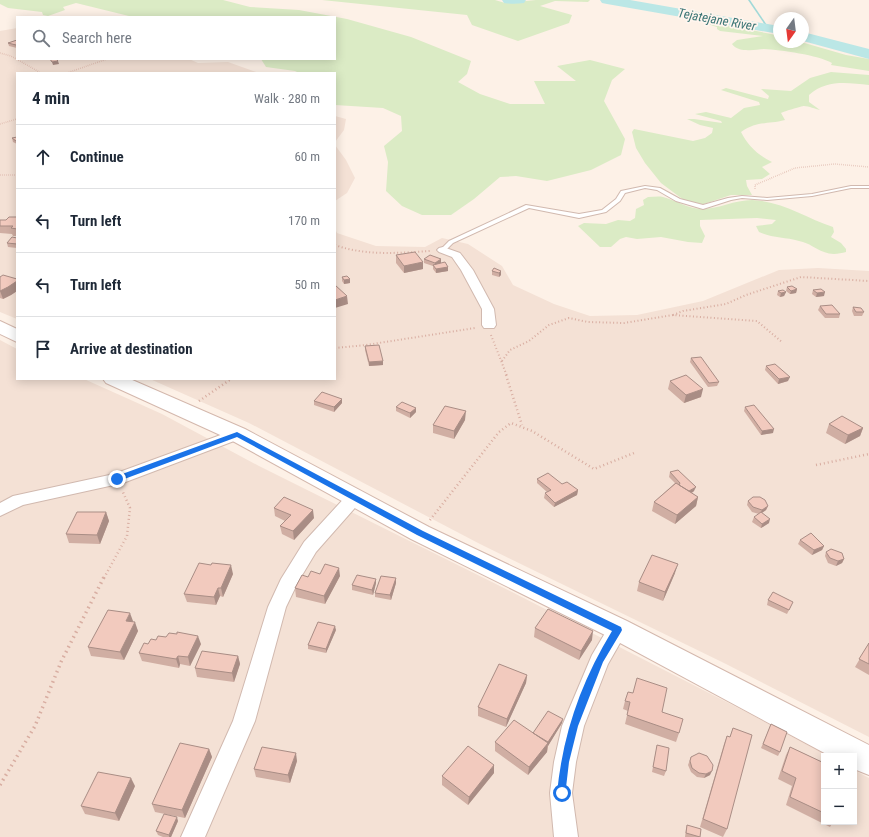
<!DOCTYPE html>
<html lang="en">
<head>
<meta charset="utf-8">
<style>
  :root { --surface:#fff; --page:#f2f2f3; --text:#1f2937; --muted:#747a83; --line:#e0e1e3 }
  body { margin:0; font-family:"Roboto Condensed",sans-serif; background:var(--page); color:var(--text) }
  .controls { position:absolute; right:12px; bottom:12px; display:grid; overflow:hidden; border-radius:0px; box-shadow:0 2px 10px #0003 }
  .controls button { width:36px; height:36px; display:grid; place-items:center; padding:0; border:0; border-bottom:1px solid var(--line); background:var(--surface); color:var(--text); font:20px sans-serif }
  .compass { position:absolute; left:773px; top:12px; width:36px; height:36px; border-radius:50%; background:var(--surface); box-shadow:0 2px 10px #0003; rotate:194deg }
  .stop { position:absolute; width:12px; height:12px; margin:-9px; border:3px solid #1a73e8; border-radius:50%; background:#fff }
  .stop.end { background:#1a73e8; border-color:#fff; box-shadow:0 1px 4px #0008 }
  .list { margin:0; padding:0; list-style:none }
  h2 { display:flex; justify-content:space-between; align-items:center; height:52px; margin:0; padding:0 16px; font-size:17px }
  h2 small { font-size:13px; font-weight:400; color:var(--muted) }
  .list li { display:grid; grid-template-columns:26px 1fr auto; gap:12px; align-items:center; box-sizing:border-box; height:64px; padding:0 16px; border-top:1px solid var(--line) }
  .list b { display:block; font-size:15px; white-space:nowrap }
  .list em { font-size:13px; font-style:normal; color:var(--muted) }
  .icon { flex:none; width:22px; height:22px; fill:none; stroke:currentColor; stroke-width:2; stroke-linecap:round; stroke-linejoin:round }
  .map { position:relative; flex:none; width:869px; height:837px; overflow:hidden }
  .search { position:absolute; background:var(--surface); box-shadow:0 2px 10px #0003; left:16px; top:16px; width:320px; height:44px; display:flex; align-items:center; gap:10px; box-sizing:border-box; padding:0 14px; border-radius:0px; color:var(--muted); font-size:15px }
  .panel { position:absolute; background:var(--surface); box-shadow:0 2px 10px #0003; left:16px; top:72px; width:320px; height:308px; border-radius:0px }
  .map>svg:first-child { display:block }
  .residential { fill:#f4e1d5 }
  .green { fill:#dbebc5 }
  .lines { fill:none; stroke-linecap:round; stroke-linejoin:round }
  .stream { fill:#a1d9d8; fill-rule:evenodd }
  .river { fill:#bbe7e6; fill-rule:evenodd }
  .service-casing { stroke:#d1b9af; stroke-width:2 }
  .minor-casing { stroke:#d1b9af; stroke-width:2 }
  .secondary-casing { stroke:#d4b8ad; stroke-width:2 }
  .path-far3 { stroke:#d8ada1; stroke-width:1.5; stroke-dasharray:0.5 1.5; stroke-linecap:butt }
  .path-far2 { stroke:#d8ada1; stroke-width:2; stroke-dasharray:1 2.5; stroke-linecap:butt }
  .path-far1 { stroke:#d8ada1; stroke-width:2.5; stroke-dasharray:1 3; stroke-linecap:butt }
  .path { stroke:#d8ada1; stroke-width:3.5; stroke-dasharray:1.5 4; stroke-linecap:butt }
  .service { fill:#fff; fill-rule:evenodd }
  .minor { fill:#fff; fill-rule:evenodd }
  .secondary { fill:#fff; fill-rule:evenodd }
  .wall { fill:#d0aea3 }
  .shaded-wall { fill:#a98d85 }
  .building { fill:#f2cabe; stroke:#a98d85 }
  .route { fill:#1a73e8 }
  .labels { text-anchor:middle; stroke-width:3.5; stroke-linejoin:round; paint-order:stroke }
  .far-water-label { font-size:13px; font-style:italic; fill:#3b7575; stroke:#fff5ee }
</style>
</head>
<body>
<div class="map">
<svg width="869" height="837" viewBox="0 0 869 837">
  <rect width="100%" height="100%" fill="#fdf1e7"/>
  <path class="residential" d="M17,28v31h172l9,4 30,-1 31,11h-242v246l-17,-7v-281z
    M335,116l11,3 -2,11 -9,12z
    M335,145l11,15 9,18 -8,15 -12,8z
    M335,229l2,4 39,13 49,1 17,-9 26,6 34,22 11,19 41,19 36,12 47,-1 66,-14 76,-31 39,-2 51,3v466l-143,-73 -246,-120 -231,-121 -99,-44h185z
    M0,340l17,9v30h67l78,35 97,52 253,126 240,123 76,41h-4v66h30v-52l15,8v59h-869z"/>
  <path class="green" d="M0,0h223l27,7 49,3 48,9 64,18 60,24 -4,13 -9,8 22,12 30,10h35l-11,-23h42l-19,-15 33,-6 35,9 -13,11 -8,21 21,38 -4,16 -30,15 -44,11 -31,-5 -16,1 -26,22 -23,16h-29l-20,-9 -16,-15 2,-29 -4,-16 18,-15 -1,-15 -18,-8 -48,-3v-32h-36l-4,-2 -29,-4 -5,-8h74v-42h-202l-57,-14 -13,4 2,3 -17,6 -5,-1 -1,-3 -34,-4 -8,-4z
    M322,0h173l10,3 31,-3h54l-2,2 -33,-1 -15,5 32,9 -3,8 -51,18 -46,-16 -5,-10z
    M706,21l70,14h3v7h22l45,13 23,4v12l-38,-6 1,-2c-14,-8 -51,-13 -68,-14 -6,0 -12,2 -18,1 -6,0 -11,-2 -14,-6l5,-4 26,-4 -43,-5 -3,-2v-2l-16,-5z
    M831,72l38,3v10c-21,-2 -42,-6 -60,10v7l11,8c-5,-1 -11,-4 -16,-4 -2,0 -22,6 -23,7l4,7c-18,5 -27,0 -44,12 7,14 17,23 31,30l-10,5 8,7 -8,5 -16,1 1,6 5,9h-21l-30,10 -16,-4 -24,-18 -16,-20 -9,-15 -4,-16 2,-3 59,12 12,-3 7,-5 1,-5 -13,-3 -13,-6h7l28,4 -1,-2 -26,-7 11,-2 25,6 13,-10 16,-3 -1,-3 -38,-12 5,-2 42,11 1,-3 -8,-7 30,2 19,-13z
    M648,197c5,0 11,-1 15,0 13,3 25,12 39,12 17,0 32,-9 50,-9 30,1 54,18 81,27l1,5 -3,5 10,6 5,6v3c-7,2 -15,3 -22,0 -9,-3 -14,-9 -25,-11 -14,-4 -27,-3 -40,-9l-3,-6 16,-2 4,-4 -19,-2 -57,2v6l5,10 -3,7 -14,-1 -27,-5 -24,2 -11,-2 -6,2 -9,8h-11l-22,-21 6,-3 22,1 12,-4 12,1 5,-3 1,-9 8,-4 -1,-5z"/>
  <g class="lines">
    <path class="stream" d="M748,0h2l19,28h-2z"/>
    <path class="river" d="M502,0h24l-2,3c-7,1 -13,1 -20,0z
      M600,0h30l149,26v8l-172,-30 -5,-1z
      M803,32l66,17v10l-66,-18z"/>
    <defs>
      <path id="service" d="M645,186l15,2 20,11 23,6 25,-7 14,-2 25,2 45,-4 39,-8h18v2h-18l-39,8 -45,4 -25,-2 -11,2 -28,9 -27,-8 -19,-11 -12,-2 -20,5 -5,8 -14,11 -27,6 -50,-10 -76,35 -8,8 -2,1 -3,-2 9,-9 77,-36 53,9 23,-4 14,-11 5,-8z"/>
      <path id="minor" d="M443,247l17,6 13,17 21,39 2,16 -2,3h-10l-2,-3v-16l-21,-39 -9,-13 -13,-5 -2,-2 2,-2z
        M237,429l5,1 3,4 -3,4 -119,45 -100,22 -23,11v-13l13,-7 101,-22z
        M355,491l6,2 2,4 -2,4 -45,51 -18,30 -12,25 -31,114 -50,116h-24l52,-116 35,-114 13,-28 23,-37 45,-49z
        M618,621l7,2 3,6 -20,35 -24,62 -8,36 -4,31 6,44h-24l-4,-44 4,-31 8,-36 30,-71 19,-32z"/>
      <path id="secondary" d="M0,321l17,8v13l-17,-8z
        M103,379h27l115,50 184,98 198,94 242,124v30l-15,-6v-13h-24l-221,-119 -198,-98 -182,-100 -123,-56z"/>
    </defs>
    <use href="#service" class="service-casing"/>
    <use href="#minor" class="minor-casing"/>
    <use href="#secondary" class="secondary-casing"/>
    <path class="path-far3" d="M0,53l11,3 30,17
      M67,73l40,-14
      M0,124l17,-5
      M0,175h17
      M755,189v-4l40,-17 40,-4 34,3"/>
    <path class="path-far2" d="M335,245c30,11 64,8 95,6
      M673,315l10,-4 43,-7 20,-9 55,-18 68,4
      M491,335l16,41
      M335,348l31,-3 109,-17
      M502,361l8,-11 19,-9 20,-16 20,-7 19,4 36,1 49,-8 84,6 25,21"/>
    <path class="path-far1" d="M506,375l16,50
      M199,401l32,-22
      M816,465l53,-11
      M430,520l69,-88 12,-9 21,8 62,38 40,-16
      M104,578l23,-42 3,-28 -8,-18"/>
    <path class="path" d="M0,785l35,-59 26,-64 43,-85"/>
    <use href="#service" class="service"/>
    <use href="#minor" class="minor"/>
    <use href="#secondary" class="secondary"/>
  </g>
  <path class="wall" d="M17,40v8l-8,-2 -1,-3z
    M17,137v7l-4,-2 -1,-4z
    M17,217v19h-4l-1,-2 -12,-1v-13h6z
    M17,238v10l-9,-1 -1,-4z
    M396,255l27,14 -19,4 -8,-10z
    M424,259l17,4 7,4v4l-12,2 -3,-4v-3l-9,-3z
    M492,271h9v4l-2,2 -7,-2z
    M0,277l17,2v12l-6,4 -8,4 -3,-1z
    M342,277l8,2v4l-6,1 -2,-3z
    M787,287l10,2 -1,4 -6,1 -4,-3z
    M813,290l11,6 -8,1 -4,-3z
    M778,291l8,1 -2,4 -4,1 -3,-2z
    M820,306l20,8 -1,4h-14l-7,-8z
    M853,307l11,5 -2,4h-8l-2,-5z
    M365,346l18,19 -14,1 -4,-16z
    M691,358l28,24 -2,4 -9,1 -18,-25z
    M766,366l22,15 -10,3 -13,-14z
    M670,381l31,16 -17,6 -16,-14z
    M342,399v4l-8,9 -20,-7v-4z
    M396,407l20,1v4l-6,6 -14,-7z
    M745,407l28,26 -12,2 -17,-24z
    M465,420l-11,19 -21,-6v-8z
    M829,424l34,4 -3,8 -15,8 -19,-11z
    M670,472l24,19 -2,2 6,4 -2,9 -21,18 -23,-13 2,-9 21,-19 -6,-6z
    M537,479l25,5 16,6 -1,5 -23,12 -10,-9 1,-5 2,-1 -10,-9z
    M748,501l20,5 -2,4 -4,3 7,10 -8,5 -9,-6 2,-5 5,-3 -7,-2 -5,-7z
    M274,508l40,10 -20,22 -12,-6 -2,-8 5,-5 -10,-5z
    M106,512l3,9 -9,23 -31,-1 -3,-9z
    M800,540l24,6 -2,4 -10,5 -14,-11z
    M826,552l18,7 -2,4 -6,3 -8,-3 -3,-7z
    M211,565l22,9 -10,23 -3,-1 -4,9 -29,-3 -3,-8z
    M675,573l-12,28 -26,-10 2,-9z
    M320,574l20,2 -15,28 -29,-7 -1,-9 13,-11z
    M396,578v5l-5,17 -16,-3v-4z
    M376,579v4l-3,12 -21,-5v-5z
    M768,600l23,6 -4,8 -20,-9z
    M133,621v1l5,9 -14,29 -33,-4 -3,-9z
    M535,628l57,12 -13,20 -45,-23z
    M336,630l-10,23 -18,-4v-4z
    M869,643v32l-14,-8z
    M148,644h53l-11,22 -10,-2 -1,4 -37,-7 -3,-8z
    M238,656l2,8 -6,18 -37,-5 -2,-9z
    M527,675l-1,8 -20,44 -28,-11v-9z
    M625,701l37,11 17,21 -3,9 -51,-18 3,-13 -5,-2z
    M562,723l-14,23 -1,6 -19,23 -33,-24v-9l38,-9z
    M771,724l9,28 -2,4 -17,-8z
    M733,728l-6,101 -4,8 -23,-10 24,-83 3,-8 3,1z
    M657,745l9,26 -2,5 -12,-4z
    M790,747l34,16v59h9l-3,5 -44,-22 6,-19 -14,-7 8,-24z
    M209,749l3,8 -27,61 -30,-6 -3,-8z
    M691,757l19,18 -6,3 -7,-1 -6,-5 -3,-7z
    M297,761l-7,22 -34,-6 -2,-8z
    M494,773l-26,32 -26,-20v-9z
    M135,786l-16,35 -34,-7 -4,-8z
    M178,821l-7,16h-8l-5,-2 -2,-4z
    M687,825l13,12h-15l1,-8z"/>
  <path class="shaded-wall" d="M58,61l1,3 -6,1 -1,-3z
    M441,259v4l-6,4v-4z
    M423,262v7l-19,4v-7z
    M448,267v4l-12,2v-4z
    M501,271v4l-2,2v-4z
    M350,279v4l-6,1v-4z
    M17,281v10l-6,4 -8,4 -3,-8z
    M797,289l-1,4 -6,1 1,-3z
    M786,292l-2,4 -4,1 1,-4z
    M825,292l-1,4 -8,1 1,-4z
    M347,296l1,8 -13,4v-8z
    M383,361v4l-14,1v-4z
    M790,377l-2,4 -10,3 1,-5z
    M703,389l-2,8 -17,6 2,-8z
    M342,399v4l-8,9v-5z
    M416,408v4l-6,6v-5z
    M466,411l-1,9 -11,19v-8z
    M863,428l-3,8 -15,8 3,-9z
    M774,429l-1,4 -12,2 1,-4z
    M696,487l-2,4 -9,6 1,-4z
    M578,490l-1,5 -23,12 1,-4z
    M698,497l-2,9 -21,18 2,-9z
    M768,506l-2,4 -6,4 2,-4z
    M313,510l1,8 -20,22 -1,-9z
    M106,512l3,9 -9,23 -3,-9z
    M770,519l-1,4 -8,5 1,-4z
    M824,546l-2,4 -10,5 2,-5z
    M844,559l-2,4 -6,3 2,-5z
    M678,564l-3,9 -12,28 2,-9z
    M231,565l2,9 -10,23 -2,-9z
    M339,568l1,8 -15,28 -1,-8z
    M396,578v5l-5,17 -1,-5z
    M376,579v4l-3,12 -1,-5z
    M218,588l2,8 -4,9 -2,-8z
    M130,613l3,8 -4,8 -3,-8z
    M135,622l3,9 -14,29 -4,-8z
    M335,626l1,4 -10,23v-4z
    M593,631l-1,9 -13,20 2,-9z
    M198,636l3,8 -11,22 -2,-9z
    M178,656l2,8 -1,4 -3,-9z
    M238,656l2,8 -6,18 -2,-9z
    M527,675l-1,8 -20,44 1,-8z
    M563,719l-1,4 -14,23v-4z
    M548,743l-1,9 -19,23 1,-8z
    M209,749l3,8 -27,61 -3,-8z
    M296,753l1,8 -7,22 -2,-8z
    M494,765v8l-26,32 1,-8z
    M712,771l-2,4 -6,3 2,-4z
    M131,778l4,8 -16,35 -4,-8z
    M177,817l1,4 -7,16h-2v-2z"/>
  <path class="building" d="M17,40v5h-1l-8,-2z
    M50,59h6l2,2 -6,1z
    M17,137v3l-1,1 -4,-3z
    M9,217h8v12l-6,-1 2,-2h-13v-6h6z
    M12,237l5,1v6l-10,-1z
    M415,252l8,10 -19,4 -8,-11z
    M430,255l11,4 -6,4 -11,-4z
    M445,262l3,5 -12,2 -3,-4z
    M494,268l7,3 -2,2 -7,-2z
    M3,275l14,4v2l-9,6 -8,4v-14z
    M347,276l3,3 -6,1 -2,-3z
    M335,285l12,11 -12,4z
    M792,286l5,3 -6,2 -4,-4z
    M821,289l4,3 -8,1 -4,-3z
    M783,290l3,2 -5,1 -3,-2z
    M832,305l8,9h-14l-6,-8z
    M853,307l8,1 3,4h-8z
    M379,345l4,16 -14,1 -4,-16z
    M701,357l18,25 -10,1 -18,-25z
    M775,364l15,13 -11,2 -13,-13z
    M686,375l17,14 -17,6 -16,-14z
    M322,392l20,7 -8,8 -20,-6z
    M402,402l14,6 -6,5 -14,-6z
    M754,405l20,24 -12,2 -17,-24z
    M445,406l21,5 -12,20 -21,-6z
    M842,416l21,12 -15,7 -19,-11z
    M678,470l18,17 -7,4 -10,-6 1,-2 -10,-11z
    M548,473l14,11 5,-2 11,8 -23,13 -10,-10 6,-3 -14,-11z
    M676,483l22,14 -21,18 -23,-13z
    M284,497l29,13 -20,21 -13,-5 11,-11 -17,-7z
    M753,497h7l5,3 3,6 -6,4 -9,-3 -5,-6z
    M77,512h29l-9,23 -31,-1z
    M761,512l9,7 -8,5 -8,-7z
    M811,533l13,13 -10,4 -14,-10z
    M831,549l11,4 2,6 -6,2 -8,-3 -4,-6z
    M652,555l26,9 -13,28 -26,-10z
    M199,563l12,2 1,-2 19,2 -10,23h-3l-4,9 -30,-3z
    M325,564l14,4 -15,28 -29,-8 7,-13 6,2 3,-6 9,3z
    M357,575l19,4 -4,11 -20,-5z
    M381,576l15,2 -6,17 -15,-2z
    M773,592l20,10 -4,8 -21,-10z
    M548,609l45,22 -12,20 -46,-23z
    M108,610l22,3 -4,8 9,1 -15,30 -32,-5z
    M318,622l17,4 -9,23 -18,-4z
    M177,632l21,4 -10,21 -10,-1 -2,3 -37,-6 5,-10 4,1 3,-5 5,1 2,-4 8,1 3,-4 8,1z
    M869,643v21l-10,-5z
    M202,651l36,5 -6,17 -37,-5z
    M499,664l28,11 -20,44 -29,-12z
    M637,678l30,10 -5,24 21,7 -4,14 -52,-18 3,-13 -5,-1 3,-9 5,1z
    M548,711l15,8 -15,23 -15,-9z
    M514,720l34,23 -19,24 -34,-25z
    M771,724l16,8 -7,20 -17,-8z
    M733,728l19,7 -25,94 -24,-10 24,-83 3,1z
    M180,743l29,6 -27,61 -30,-6z
    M657,745l12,3 -3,23 -13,-4z
    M468,746l26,19 -25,32 -27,-21z
    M262,747l34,6 -8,22 -34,-6z
    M790,747l34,16v50l-34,-16 6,-19 -14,-7z
    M699,753l8,3 6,9 -1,6 -6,3 -7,-1 -7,-5 -2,-7 1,-4z
    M98,772l33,6 -16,35 -34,-7z
    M164,814l13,3 -8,18 -13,-4z
    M687,825l14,4 -1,8 -14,-4z"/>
  <path class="route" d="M237,432l186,99 198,96 1,3 -1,2 -18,30 -25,64 -9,36 -4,34 -3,2 -4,-2 -1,-3c6,-60 24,-111 55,-162l-195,-96 -180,-98 -118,44h-5l-1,-2 1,-2z"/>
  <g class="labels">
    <g class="far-water-label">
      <text transform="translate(717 19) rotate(10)" y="5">Tejatejane River</text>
    </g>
  </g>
</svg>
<div class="controls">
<button>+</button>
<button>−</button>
</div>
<svg class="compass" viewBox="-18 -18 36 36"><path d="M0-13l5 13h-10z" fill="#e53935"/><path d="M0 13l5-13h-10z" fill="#747a83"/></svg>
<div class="stop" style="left:562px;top:793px"></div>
<div class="stop end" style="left:117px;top:479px"></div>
<div class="search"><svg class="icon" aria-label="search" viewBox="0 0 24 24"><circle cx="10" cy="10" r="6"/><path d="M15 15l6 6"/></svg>Search here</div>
<section class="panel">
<h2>4 min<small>Walk · 280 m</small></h2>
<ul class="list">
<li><svg class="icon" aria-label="ahead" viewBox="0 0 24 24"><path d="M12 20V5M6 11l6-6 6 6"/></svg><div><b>Continue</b></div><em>60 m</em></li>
<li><svg class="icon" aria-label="left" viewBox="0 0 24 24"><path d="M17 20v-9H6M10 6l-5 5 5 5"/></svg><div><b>Turn left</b></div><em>170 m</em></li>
<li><svg class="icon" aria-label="left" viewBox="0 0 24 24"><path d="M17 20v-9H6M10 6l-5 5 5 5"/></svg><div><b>Turn left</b></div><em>50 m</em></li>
<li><svg class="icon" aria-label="arrive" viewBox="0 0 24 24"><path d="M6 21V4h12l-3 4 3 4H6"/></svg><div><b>Arrive at destination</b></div></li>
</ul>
</section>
</div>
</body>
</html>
